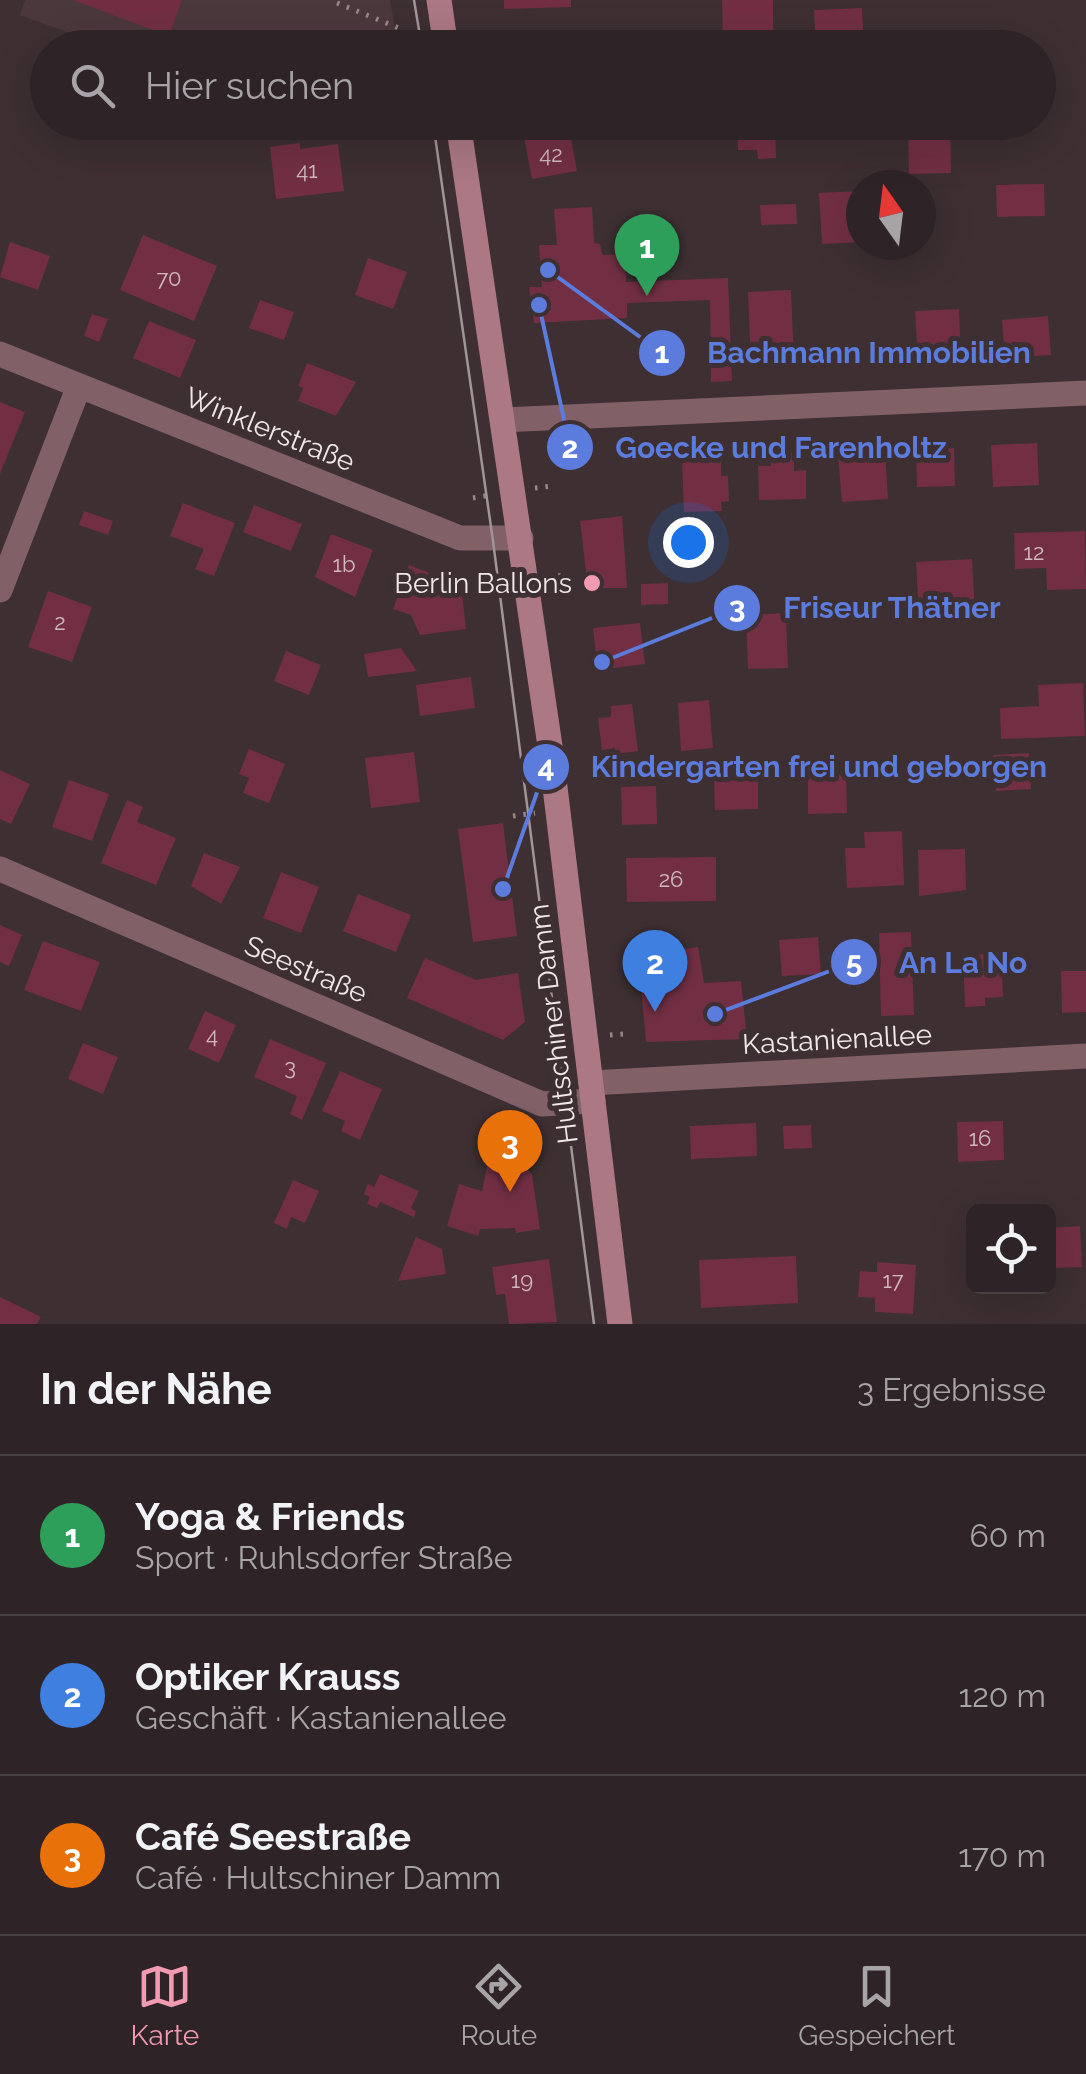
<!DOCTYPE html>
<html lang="de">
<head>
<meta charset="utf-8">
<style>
  :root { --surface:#2e2326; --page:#362b2e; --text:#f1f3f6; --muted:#a7a4a7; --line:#494043; --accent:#f19ab1 }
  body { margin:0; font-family:Raleway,sans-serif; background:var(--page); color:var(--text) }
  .controls { position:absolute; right:30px; bottom:30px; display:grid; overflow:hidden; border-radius:15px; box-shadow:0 10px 40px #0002 }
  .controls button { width:90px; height:90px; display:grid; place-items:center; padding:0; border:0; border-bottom:2px solid var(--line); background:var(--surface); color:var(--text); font:50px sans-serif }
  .compass { position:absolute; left:846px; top:170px; width:90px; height:90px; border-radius:50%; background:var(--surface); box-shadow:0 10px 40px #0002; rotate:346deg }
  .you { position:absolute; left:688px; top:542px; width:35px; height:35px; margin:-25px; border:8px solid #fff; border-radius:50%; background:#1a73e8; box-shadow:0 0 0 15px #1a73e833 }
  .badge { display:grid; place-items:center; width:65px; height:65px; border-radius:50%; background:var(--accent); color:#fff; font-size:32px; font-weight:700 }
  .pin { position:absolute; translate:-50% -82px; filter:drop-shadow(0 2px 5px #0008) }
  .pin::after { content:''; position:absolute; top:52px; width:35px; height:30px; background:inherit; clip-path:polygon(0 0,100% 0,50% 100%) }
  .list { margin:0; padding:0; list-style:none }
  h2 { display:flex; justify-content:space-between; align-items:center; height:130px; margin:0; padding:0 40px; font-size:42px }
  h2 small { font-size:32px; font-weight:400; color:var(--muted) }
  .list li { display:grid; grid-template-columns:65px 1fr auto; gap:30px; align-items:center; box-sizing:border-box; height:160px; padding:0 40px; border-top:2px solid var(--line) }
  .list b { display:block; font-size:38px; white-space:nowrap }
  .list p { margin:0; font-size:32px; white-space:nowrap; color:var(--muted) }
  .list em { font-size:32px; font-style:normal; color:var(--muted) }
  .icon { flex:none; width:55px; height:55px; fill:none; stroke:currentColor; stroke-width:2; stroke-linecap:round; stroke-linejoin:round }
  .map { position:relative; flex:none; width:1086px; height:1324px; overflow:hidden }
  .search { position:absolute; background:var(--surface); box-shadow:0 10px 40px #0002; left:30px; right:30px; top:30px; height:110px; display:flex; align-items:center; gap:25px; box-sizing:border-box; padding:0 35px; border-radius:55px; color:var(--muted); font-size:38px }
  .sheet { height:610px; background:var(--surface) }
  nav { display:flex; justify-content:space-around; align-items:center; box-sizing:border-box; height:140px; border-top:2px solid var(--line); background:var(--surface); font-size:28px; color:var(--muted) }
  nav a { display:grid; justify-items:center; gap:5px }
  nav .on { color:var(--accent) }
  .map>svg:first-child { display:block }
  .built { fill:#4b383d }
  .building { fill:#722f44 }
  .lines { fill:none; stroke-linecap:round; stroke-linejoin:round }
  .path { stroke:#94888b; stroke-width:5; stroke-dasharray:2.5 8; stroke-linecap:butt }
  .street { stroke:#816068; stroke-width:25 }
  .secondary { stroke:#ab7884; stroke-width:25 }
  .tram { stroke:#a09598; stroke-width:2.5 }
  .poi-dot { fill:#f19ab1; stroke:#3d2f32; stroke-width:4 }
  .labels { text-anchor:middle; stroke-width:10; stroke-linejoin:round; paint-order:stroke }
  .number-label { font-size:22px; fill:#d0b9c0 }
  .street-label { font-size:28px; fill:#f0e7e9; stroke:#3d2f32 }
  .poi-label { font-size:28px; fill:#f0e7e9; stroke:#3d2f32; text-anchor:end }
  .leader { fill:none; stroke:#5c7cdd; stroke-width:4 }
  .callout-dot { fill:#5c7cdd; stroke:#3d2f32; stroke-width:4 }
  .mark-label { font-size:30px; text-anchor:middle; font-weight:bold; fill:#fff }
  .callout-label { font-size:30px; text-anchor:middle; font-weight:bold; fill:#5c7cdd; stroke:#3d2f32; stroke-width:10; stroke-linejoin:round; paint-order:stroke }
</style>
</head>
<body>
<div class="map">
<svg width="1086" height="1324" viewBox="0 0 1086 1324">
  <rect width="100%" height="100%" fill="#3d2f32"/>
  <path class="built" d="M25,0h365l6,35 -79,12 -206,1 -91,-33z"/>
  <path class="building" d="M73,0h109l-13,36z
    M504,0h67v7l-67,2z
    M722,0h51v36l-50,1z
    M862,8l2,40h-48l-2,-38z
    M985,31l1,17h-68l-1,-13z
    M737,122h38l1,36 -18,1 -1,-9h-19z
    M908,122h42l1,51 -42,1z
    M569,128l8,43 -45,8 -8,-42z
    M300,143v6l38,-5 6,47 -68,8 -6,-52z
    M1044,184l1,32 -48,1 -1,-32z
    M861,191v51l-39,2 -3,-51z
    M796,204l1,20 -36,1 -1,-20z
    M592,207l2,36 6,1 2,11 23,-1 1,28 102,-4 4,103 -21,1 -1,-82 -83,3v15l-93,5 -5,-36h13l-3,-42h18l-3,-36z
    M143,235l74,31 -23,55 -74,-31z
    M10,242l40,14 -12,34 -38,-13z
    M368,258l39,14 -14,37 -38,-14z
    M791,290l3,72 -43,2 -3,-72z
    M260,300l34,12 -10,28 -35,-12z
    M959,309l2,51 -43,2 -3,-51z
    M92,314l16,5 -9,23 -15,-6z
    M1048,316l3,39 -46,3 -3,-38z
    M149,321l47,19 -16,38 -47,-20z
    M307,363l49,19 -20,34 -38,-15 5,-13 -5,-2z
    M0,402l25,10 -25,62z
    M1037,443l2,42 -46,2 -2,-42z
    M954,448l1,38 -38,1 -1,-37z
    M794,452v19l12,-1v29l-47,1 -1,-34h13l-1,-13z
    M885,452l3,47 -46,3 -4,-47z
    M721,459v17h7l1,25 -8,1 1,9 -38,1 -2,-52z
    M183,503l52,20 -21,53 -19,-7 9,-20 -34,-13z
    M254,505l48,19 -11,27 -48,-19z
    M84,511l29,10 -5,14 -29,-10z
    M622,516l5,72h-39l-8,-67z
    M1085,531l1,58 -39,1 -1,-22 -31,1 -1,-36z
    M331,534l42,16 -18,47 -40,-20z
    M972,559l3,53 -56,3 -3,-53z
    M409,565l43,17 10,11 4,36 -46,6 -9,-20 -18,-6z
    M668,583v21l-27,1v-21z
    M48,591l44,16 -20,55 -44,-15z
    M786,613l2,55 -40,1 -2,-54z
    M640,623l5,41 -47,6 -5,-42z
    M401,648l16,23 -49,6 -4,-23z
    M286,651l35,14 -12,30 -35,-14z
    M471,677l4,31 -55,8 -4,-31z
    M1083,683l2,53 -84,3 -1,-31 39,-2 -1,-21z
    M709,700l4,48 -32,3 -3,-48z
    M632,704l6,47 -22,3 -1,-6 -13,2 -4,-32 13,-1v-11z
    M249,749l36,15 -16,39 -26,-10 6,-15 -10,-4z
    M414,752l6,50 -49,6 -6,-50z
    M1029,753l2,36 -35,2 -3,-36z
    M0,770l30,14 -19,40 -11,-5z
    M846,774l1,39 -39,1v-39z
    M69,780l40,14 -17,47 -40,-14z
    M758,780v29l-43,1 -1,-29z
    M656,786l1,38 -35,1 -1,-38z
    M127,800l16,7 -6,15 39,16 -20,47 -55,-22z
    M503,823l14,113 -44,6 -15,-113z
    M902,831l2,54 -57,3 -2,-40h20l-1,-16z
    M965,849l1,41 -47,6 -1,-46z
    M204,853l36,14 -19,37 -30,-18z
    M716,857v44l-89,1 -1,-44z
    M281,872l38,15 -18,46 -38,-15z
    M358,894l53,21 -15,37 -53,-21z
    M0,925l22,10 -13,31 -9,-4z
    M911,932l3,83 -33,1 -2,-83z
    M818,937l3,37 -39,2 -3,-36z
    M43,941l57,21 -19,49 -57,-21z
    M698,947l6,36 37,-2 6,58 -101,3 -8,-87z
    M1001,954l2,43 -18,1v8l-20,1 -2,-52z
    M425,958l51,22 42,-7 7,49 -22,18 -96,-42z
    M1061,971h25v41l-24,1z
    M205,1011l31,14 -17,38 -31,-14z
    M270,1039l56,24 -24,57 -12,-6 7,-18 -43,-19z
    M83,1043l35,14 -15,37 -35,-15z
    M340,1071l42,18 -22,51 -19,-9 4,-10 -23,-10z
    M1003,1121l1,39 -46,2 -1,-40z
    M756,1123l1,33 -66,3 -1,-33z
    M811,1125l1,23 -28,1 -1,-23z
    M490,1152l31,10 11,13 8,54 -24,4 -1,-5 -35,1 -2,7 -31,-10 12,-42 23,7z
    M380,1174l39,17 -8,17 5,3 -2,6 -34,-15 -3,6 -10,-4 3,-7 -6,-3 4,-10 6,3z
    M293,1180l26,11 -14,32 -14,-6 -4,12 -13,-6z
    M1080,1226l2,41 -30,1 -2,-40z
    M416,1237l26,12 4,25 -48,7z
    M796,1256l2,47 -97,5 -2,-48z
    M549,1259l8,63 -48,2 -4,-30 -9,1 -4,-28z
    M877,1262l39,3 -3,49 -38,-2v-14l-17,-1 2,-26 17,1z
    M0,1297l41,20 -4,7h-37z"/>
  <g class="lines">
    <path class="path" d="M337,3l62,25
      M535,488l18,-2
      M473,498l17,-3
      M548,577l17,-2
      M484,585l18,-2
      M513,816l22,-3
      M610,1035l14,-1
      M542,1043l17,-2
      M555,1139l19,2"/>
    <path class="street" d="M0,354l460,184h61
      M503,420l583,-27
      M0,590l79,-204
      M0,869l542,235 51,-3
      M591,1083l495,-27"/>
    <path class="secondary" d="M439,0l7,48
      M458,122l92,624 70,578"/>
    <path class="tram" d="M414,0l8,48
      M433,122l60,419 101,783"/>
  </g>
  <circle class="poi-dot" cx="592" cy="583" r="10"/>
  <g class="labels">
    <g class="number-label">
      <text x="551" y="162">42</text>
      <text x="307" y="178">41</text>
      <text x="169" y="286">70</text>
      <text x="1034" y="560">12</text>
      <text x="344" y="572">1b</text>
      <text x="60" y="630">2</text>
      <text x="671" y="887">26</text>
      <text x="212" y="1043">4</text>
      <text x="290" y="1075">3</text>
      <text x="980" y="1146">16</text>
      <text x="522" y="1288">19</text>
      <text x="893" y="1288">17</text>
    </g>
    <g class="street-label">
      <text transform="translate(270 429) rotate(22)" y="10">Winklerstraße</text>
      <text transform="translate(306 969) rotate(23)" y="10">Seestraße</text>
      <text transform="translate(553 1024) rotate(-97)" y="10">Hultschiner Damm</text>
      <text transform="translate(837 1039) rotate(-3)" y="10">Kastanienallee</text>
    </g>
    <g class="poi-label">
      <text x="572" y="593">Berlin Ballons</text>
    </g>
  </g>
  <path class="leader" d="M548 270L662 353M539 305L570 447M602 662L737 608M503 889L546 767M715 1014L854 962"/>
  <g class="callout-dot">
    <circle cx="548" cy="270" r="10"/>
    <circle cx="539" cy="305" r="10"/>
    <circle cx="602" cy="662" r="10"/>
    <circle cx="503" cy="889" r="10"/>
    <circle cx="715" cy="1014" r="10"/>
    <circle cx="662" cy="353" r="25"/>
    <circle cx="570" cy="447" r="25"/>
    <circle cx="737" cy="608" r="25"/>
    <circle cx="546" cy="767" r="25"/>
    <circle cx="854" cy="962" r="25"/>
  </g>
  <g class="mark-label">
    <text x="662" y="363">1</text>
    <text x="570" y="458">2</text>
    <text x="737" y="618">3</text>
    <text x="546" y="777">4</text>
    <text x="854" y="973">5</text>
  </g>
  <g class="callout-label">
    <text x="869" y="363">Bachmann Immobilien</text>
    <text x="781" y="458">Goecke und Farenholtz</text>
    <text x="892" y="618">Friseur Thätner</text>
    <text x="819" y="777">Kindergarten frei und geborgen</text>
    <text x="963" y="973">An La No</text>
  </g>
</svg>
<div class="controls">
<button><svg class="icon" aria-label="locate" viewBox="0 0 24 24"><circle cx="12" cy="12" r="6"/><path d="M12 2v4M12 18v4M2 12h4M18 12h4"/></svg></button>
</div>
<svg class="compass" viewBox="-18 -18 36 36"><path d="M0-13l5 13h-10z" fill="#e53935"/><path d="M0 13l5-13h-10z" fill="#a7a4a7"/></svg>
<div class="you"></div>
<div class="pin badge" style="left:647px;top:296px;background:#2e9e5b">1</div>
<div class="pin badge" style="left:655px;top:1012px;background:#3f7fe0">2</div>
<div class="pin badge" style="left:510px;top:1192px;background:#e8710a">3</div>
<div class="search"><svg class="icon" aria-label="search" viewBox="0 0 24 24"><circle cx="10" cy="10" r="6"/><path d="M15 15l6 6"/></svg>Hier suchen</div>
</div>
<section class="sheet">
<h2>In der Nähe<small>3 Ergebnisse</small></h2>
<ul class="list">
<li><span class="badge" style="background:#2e9e5b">1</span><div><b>Yoga &amp; Friends</b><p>Sport · Ruhlsdorfer Straße</p></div><em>60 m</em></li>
<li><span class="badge" style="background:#3f7fe0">2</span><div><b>Optiker Krauss</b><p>Geschäft · Kastanienallee</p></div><em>120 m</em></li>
<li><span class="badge" style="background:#e8710a">3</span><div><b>Café Seestraße</b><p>Café · Hultschiner Damm</p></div><em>170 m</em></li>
</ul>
</section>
<nav>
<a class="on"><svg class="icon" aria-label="map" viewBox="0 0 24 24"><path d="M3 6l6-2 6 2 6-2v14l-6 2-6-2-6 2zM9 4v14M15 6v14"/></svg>Karte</a>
<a><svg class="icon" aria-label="directions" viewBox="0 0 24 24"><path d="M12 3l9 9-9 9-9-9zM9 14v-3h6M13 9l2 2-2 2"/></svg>Route</a>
<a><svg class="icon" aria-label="saved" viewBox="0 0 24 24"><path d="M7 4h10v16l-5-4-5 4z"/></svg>Gespeichert</a>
</nav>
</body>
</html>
